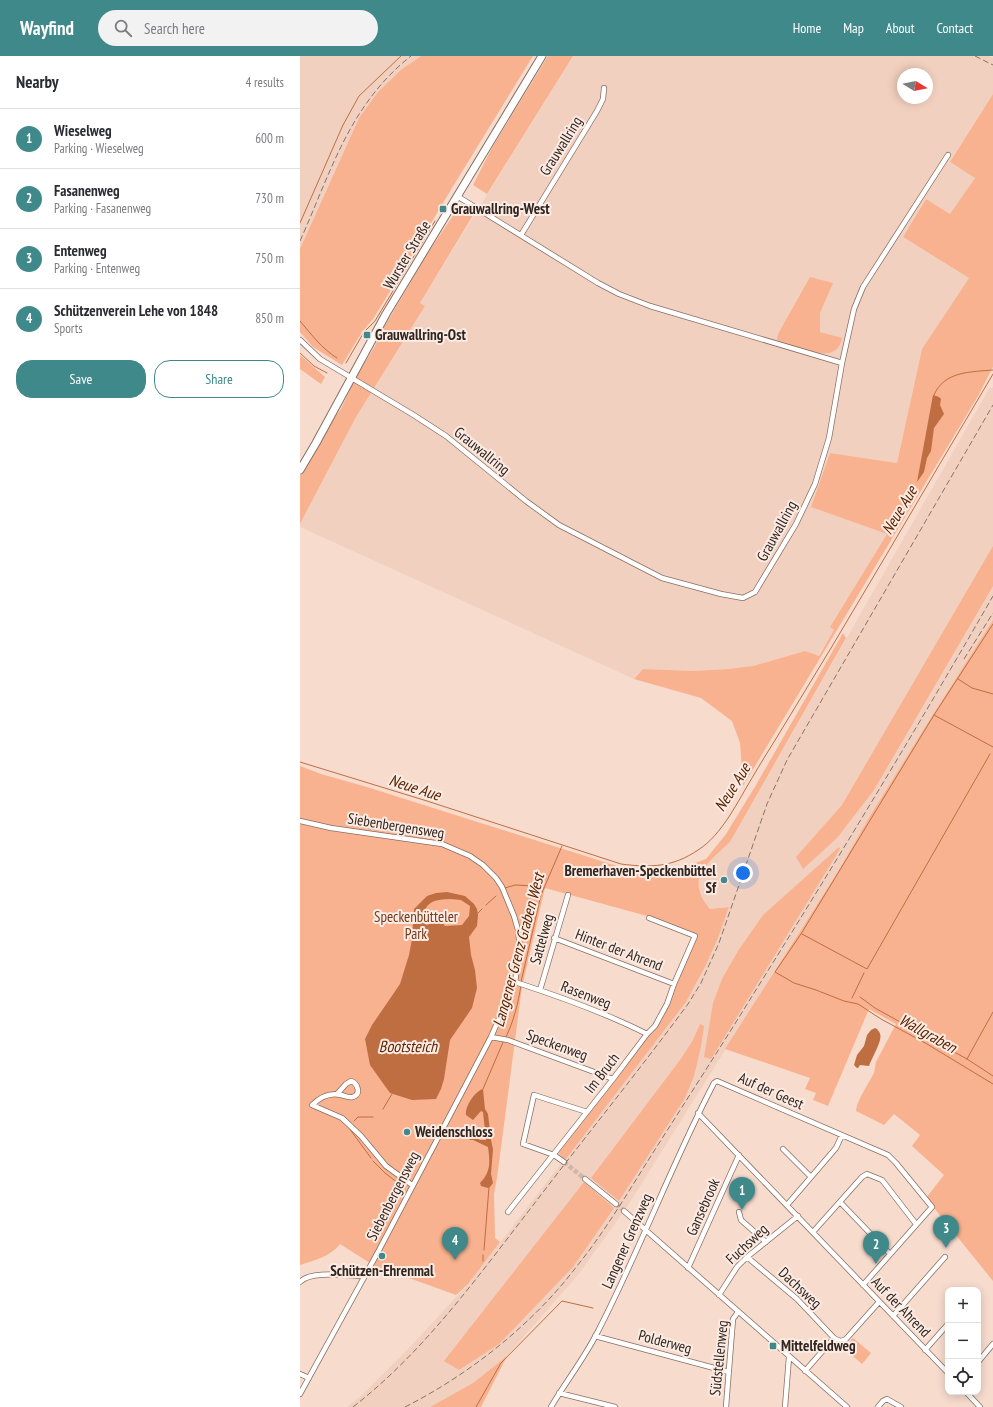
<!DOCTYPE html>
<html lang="en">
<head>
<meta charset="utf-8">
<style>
  :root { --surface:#fff; --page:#f2f2f3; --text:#2b2b33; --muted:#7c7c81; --line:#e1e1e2; --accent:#40898b }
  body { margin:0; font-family:"PT Sans Narrow",sans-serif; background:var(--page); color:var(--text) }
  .controls { position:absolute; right:12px; bottom:12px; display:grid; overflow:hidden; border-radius:8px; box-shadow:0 2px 10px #0003 }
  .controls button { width:36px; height:36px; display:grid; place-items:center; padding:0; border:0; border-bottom:1px solid var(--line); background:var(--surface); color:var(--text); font:20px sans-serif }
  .compass { position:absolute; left:597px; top:12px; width:36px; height:36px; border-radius:50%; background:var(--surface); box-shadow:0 2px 10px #0003; rotate:100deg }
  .you { position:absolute; left:443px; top:817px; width:14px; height:14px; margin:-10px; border:3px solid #fff; border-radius:50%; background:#1a73e8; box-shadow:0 0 0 6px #1a73e833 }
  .badge { display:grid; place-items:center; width:26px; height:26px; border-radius:50%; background:var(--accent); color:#fff; font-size:13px; font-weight:700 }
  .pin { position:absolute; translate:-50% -33px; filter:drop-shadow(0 1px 2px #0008) }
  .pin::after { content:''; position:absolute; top:21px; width:14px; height:12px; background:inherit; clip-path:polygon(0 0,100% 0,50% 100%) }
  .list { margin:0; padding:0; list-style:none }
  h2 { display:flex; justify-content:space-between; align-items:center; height:52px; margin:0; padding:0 16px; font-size:17px }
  h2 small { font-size:13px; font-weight:400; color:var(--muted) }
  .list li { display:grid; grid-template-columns:26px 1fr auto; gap:12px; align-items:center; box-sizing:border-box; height:60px; padding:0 16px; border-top:1px solid var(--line) }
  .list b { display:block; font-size:15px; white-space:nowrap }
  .list p { margin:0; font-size:13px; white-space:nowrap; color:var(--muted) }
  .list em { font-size:13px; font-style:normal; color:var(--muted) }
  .actions { display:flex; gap:8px; padding:12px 16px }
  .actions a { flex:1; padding:9px 0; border:1px solid var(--accent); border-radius:16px; text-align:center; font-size:14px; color:var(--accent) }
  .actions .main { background:var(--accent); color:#fff }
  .icon { flex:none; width:22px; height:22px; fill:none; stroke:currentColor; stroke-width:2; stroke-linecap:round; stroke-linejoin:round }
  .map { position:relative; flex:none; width:693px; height:1351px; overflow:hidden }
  header { display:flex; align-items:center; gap:24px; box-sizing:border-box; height:56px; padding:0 20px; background:var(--accent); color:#fff }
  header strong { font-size:19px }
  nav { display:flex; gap:22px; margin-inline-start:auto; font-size:14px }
  .search { width:280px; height:36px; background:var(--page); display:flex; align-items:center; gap:10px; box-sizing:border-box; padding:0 14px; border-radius:22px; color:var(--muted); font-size:15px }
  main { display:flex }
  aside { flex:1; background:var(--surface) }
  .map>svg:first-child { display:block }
  .built { fill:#f2d0bf; fill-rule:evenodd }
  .green { fill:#f8b28f }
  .water { fill:#bf6e42; fill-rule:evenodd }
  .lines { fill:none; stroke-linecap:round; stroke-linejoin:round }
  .stream { stroke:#bf6e42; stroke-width:1 }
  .street-tunnel { stroke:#cfb8ab; stroke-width:4.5; stroke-dasharray:4.5 2; stroke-linecap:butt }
  .street-casing { stroke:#876f63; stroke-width:6 }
  .primary-casing { stroke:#876f63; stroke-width:9 }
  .street { stroke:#fff; stroke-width:4.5 }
  .primary { stroke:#fff; stroke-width:7 }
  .rail { stroke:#84736a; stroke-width:1; stroke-dasharray:6 3; stroke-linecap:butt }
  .poi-dot { fill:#40898b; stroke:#fcebe3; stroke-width:1.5 }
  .labels { text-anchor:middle; stroke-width:4; stroke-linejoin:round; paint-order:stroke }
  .street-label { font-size:15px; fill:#302621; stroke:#fcebe3 }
  .poi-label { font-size:15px; font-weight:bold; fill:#302621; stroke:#fcebe3; text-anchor:start }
  .park-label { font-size:15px; fill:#713a1b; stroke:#fcebe3 }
  .water-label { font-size:16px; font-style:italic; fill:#5a2502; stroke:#fcebe3 }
</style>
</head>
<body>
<header>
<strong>Wayfind</strong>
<div class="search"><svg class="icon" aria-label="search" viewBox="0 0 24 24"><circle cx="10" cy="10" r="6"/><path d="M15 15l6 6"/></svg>Search here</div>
<nav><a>Home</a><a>Map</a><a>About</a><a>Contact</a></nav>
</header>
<main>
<aside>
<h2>Nearby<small>4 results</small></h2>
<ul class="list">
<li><span class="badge">1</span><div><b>Wieselweg</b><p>Parking · Wieselweg</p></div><em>600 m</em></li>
<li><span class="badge">2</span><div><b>Fasanenweg</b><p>Parking · Fasanenweg</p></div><em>730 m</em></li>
<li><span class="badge">3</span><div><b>Entenweg</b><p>Parking · Entenweg</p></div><em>750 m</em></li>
<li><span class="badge">4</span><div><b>Schützenverein Lehe von 1848</b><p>Sports</p></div><em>850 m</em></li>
</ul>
<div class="actions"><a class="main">Save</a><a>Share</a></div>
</aside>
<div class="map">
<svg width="693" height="1351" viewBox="0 0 693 1351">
  <rect width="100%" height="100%" fill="#f7dcce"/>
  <path class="built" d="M0,0h121l-19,13 -43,49 -59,131z
    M273,0h415l5,2v36l-43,68 25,16 -25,36 -24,-15 -23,38 66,41 -47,71 -25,114 -67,-10 -19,54 76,27 -57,93 5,3 -17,26 -13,-5 -52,15 -25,3 -34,2 -51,-2 -9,10 -334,-152v-3l56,-107 69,-111 -5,-3zM603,18h24v24h-24z
    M693,331v233l-61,96 -62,100 -31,54 -42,65 -170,272 -49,68 -71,81 -34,27 -43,24h-83l15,-12 50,-50 56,-61 218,-282 19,-35 13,-29 11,-31 -19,2 -7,-8 -5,-10 1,-13 5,-11 26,-25 259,-453z"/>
  <path class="green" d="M121,0h112l-81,132 -49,82 -30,49 -11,13 -20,33 -29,-18 -13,-15v-83l59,-131 19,-26 24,-23z
    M248,0h25l-86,138 -14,-9 20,-39z
    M693,38v273l-15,29 -235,390 -3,-43 -8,-22 -31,-23 -67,-19 9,-10 51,2 34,-2 25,-3 52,-15 14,5 15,-26 -4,-3 57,-93 -76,-27 19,-54 67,10 25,-114 47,-71 -66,-41 23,-38 24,15 25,-36 -25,-16z
    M162,151l13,5 -55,91 5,3 -69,111 -56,107v-48l29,-52 12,-15 13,-28 21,-35 5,-12 51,-86 26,-38z
    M510,221l23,6 -13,30v19l22,6c-5,30 -46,8 -65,2l1,-6z
    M0,299l25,22 -4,7 -21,-15z
    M693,490v40l-119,204 -37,48 -34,31 -7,-12 46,-52z
    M693,564v661l-67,-83 18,-23 -32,-29 8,-11 -26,-21 -10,11 -28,-14 1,-6 4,-9 13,-23 2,-11 20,-38 -27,-15 -41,97 -15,-6 3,-7 -11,-4 5,-11 -85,-29 114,-179 31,-54 62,-100z
    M543,577l3,5 -116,204c-22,21 -46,37 -20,67l19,-2 -11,31 -13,29 -19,35 -121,158 -7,-7 97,-126 41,-92 -49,-19 -102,-28 -23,99 -25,191 -3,16 1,44 5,4 -32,42 -12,11 -83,-30 -33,-21c-10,13 -25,16 -40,21v-499l21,8 46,13 256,81 19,3 26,2 38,-14 20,-25 30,-49z
    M539,791l1,2 -129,210 -7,-2 9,-54 9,-24 16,-28 25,-36z
    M400,968l4,2 -3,21 -7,29 -9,22 -66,103 -28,-23 89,-118 13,-20z
    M284,1126l30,26 -41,59 -74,77 -40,26 -15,-9z
    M553,1282l18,15 -9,11 -18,-16z
    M207,1300l-26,51h-51l43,-24z"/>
  <path class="water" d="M633,339l6,2 2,2 -1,6 4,9 -10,14 -3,23 -4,7 -3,14 -7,10z
    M147,836l18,4 9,8 3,5 1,6 -1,11 -8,11 2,18 4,15 2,18 -5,20 -22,32 -6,39 -3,10 -5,10 -24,1 -22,-7 -20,-28 -5,-26 7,-14 28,-41 9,-29 3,-16 2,-30 13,-13 9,-3zM150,843l11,1 9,6 -1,10 -7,9 -17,1 -4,-5 -15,4 -4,-10c7,-15 13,-15 28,-16z
    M575,972l2,1c1,2 3,3 3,5 3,6 -9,25 -11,32l-9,-1 -2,3h-1l-3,-3 3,-10 7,-9 3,-11 4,-5z
    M183,1033l2,20 3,5 3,26 2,9 -2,25 2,9 -3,4 -2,1 -7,-2 -1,-3c11,-11 10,-21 8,-36l-15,-7h-3l-5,-5 1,-2 8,2 1,2 5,3h6l-3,-28 -2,-1 -8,9 -7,-5c-1,-9 9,-24 17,-26z"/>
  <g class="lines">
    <path class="stream" d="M0,167l43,-98 16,-29 42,-40
      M0,265c12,14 21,27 37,37
      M0,297l14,13 13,7
      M46,307l18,-31 11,-11 60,-100
      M634,339c10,-24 37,-23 59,-25
      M693,568l-59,91 -133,219 -26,38 19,11 22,7 28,11 14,3 23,15 46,25 66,40
      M658,623l14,9 21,6
      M634,659l59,32
      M0,706l127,39 194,63c30,4 52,3 77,-14 24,-15 40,-49 54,-72 8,-14 17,-28 25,-41 74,-120 144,-242 216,-363
      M239,831l5,1
      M205,832l10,-3 21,1
      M186,849l10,-9
      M178,857l4,-4
      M502,878l65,35 123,-215
      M221,926l20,-87 21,-49
      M560,941l15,11 92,51 26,17
      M552,942l12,-25
      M206,981c8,-17 12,-33 15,-52
      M667,1003l26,-47
      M183,1033l21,-49
      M83,1053l9,-15
      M54,1065l4,-4h15
      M49,1072l22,30
      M73,1105l12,12 13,10 -1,10 -9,20
      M184,1194l5,-63
      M183,1205v-6
      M176,1351l25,-44 61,-62 31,7"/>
    <path class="street-tunnel" d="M264,1106l21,17
      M316,1148l8,7"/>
    <defs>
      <path id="street" d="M221,179l76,-124 6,-12 1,-11
        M0,284l20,19 92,55 34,22 80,65 33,24 103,53 59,16 22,4 12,-6 41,-68 19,-40 14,-46 13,-75 -192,-57 -31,-12 -21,-11 -141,-87
        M542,307l12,-54 9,-22 85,-132
        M0,765l31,7 111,16 28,12 13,9 13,13 6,9 12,29 4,14 2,18 -5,34 -24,55 -113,215 -78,142
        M254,882l120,46
        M215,926c43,14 91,31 132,52
        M240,934l28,-95
        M191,981l17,3 105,39
        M37,1038l9,-10 5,-3c6,2 11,13 2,16 -4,1 -8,-1 -12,-2 -12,-3 -21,2 -29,10l30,13 19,18 25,30 26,19
        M398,1057l250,260
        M483,1093l28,28
        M264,1106l-10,-7 -31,-11 11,-49 53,17
        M285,1123l31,25
        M540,1146l50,52
        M487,1149l49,-57 6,-13
        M324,1155l223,196
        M208,1156l105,-133 34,-45 8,-8 12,-22 7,-20 21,-48 -46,-18
        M439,1156l2,8 25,22
        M513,1176l49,-55 5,-3 15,6 34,44
        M447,1201l50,42 37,39
        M388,1212l51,-113
        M0,1226c11,-12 48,-6 64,-6
        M419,1239l18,-28 10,-10 51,-41
        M593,1260l52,-59
        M295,1280l134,36
        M625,1294l23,-26
        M678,1306l15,-18
        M505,1315l29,-33c5,3 7,4 12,1l33,-37
        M0,1318l9,4
        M666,1336l14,15
        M259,1337l56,14
        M251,1351c14,-24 32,-47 45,-72 43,-82 75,-170 118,-252l3,-2 171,74 8,8 36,44 -69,78
        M426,1351l7,-88 5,-7
        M485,1351l4,-50
        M578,1351l5,-6 4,-2 14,8"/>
      <path id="primary" d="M0,414l16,-27 70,-129 156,-258"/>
    </defs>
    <use href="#street" class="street-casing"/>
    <use href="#primary" class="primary-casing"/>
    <use href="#street" class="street"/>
    <use href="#primary" class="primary"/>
    <path class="rail" d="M675,0l18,9
      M0,185c31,-69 49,-136 111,-185
      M664,603l29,-46
      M53,1351c72,-56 126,-132 181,-203 51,-67 104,-132 154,-200l13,-21 18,-40 48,-139 20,-44 206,-355
      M105,1351c65,-33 128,-83 172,-141 30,-37 54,-79 79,-118 33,-52 66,-103 98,-155 82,-131 162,-263 239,-397"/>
  </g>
  <g class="poi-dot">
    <rect x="139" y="149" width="8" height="8" rx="2"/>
    <rect x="63" y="275" width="8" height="8" rx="2"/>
    <circle cx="424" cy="824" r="4"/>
    <circle cx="107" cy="1076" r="4"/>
    <circle cx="82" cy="1200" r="4"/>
    <rect x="469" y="1286" width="8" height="8" rx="2"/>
  </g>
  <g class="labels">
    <g class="street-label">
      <text transform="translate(261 90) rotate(-58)" y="5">Grauwallring</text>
      <text transform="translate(107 199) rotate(-59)" y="5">Wurster Straße</text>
      <text transform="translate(182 395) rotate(39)" y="5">Grauwallring</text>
      <text transform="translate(477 475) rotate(-61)" y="5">Grauwallring</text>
      <text transform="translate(96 770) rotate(9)" y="5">Siebenbergensweg</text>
      <text transform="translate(242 883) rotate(-74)" y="5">Sattelweg</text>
      <text transform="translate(319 894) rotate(21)" y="5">Hinter der Ahrend</text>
      <text transform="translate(286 939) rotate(21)" y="5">Rasenweg</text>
      <text transform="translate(257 989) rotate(20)" y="5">Speckenweg</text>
      <text transform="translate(302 1017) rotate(-52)" y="5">Im Bruch</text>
      <text transform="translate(471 1035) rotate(24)" y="5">Auf der Geest</text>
      <text transform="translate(93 1140) rotate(-63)" y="5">Siebenbergensweg</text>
      <text transform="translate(403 1151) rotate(-66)" y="5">Gansebrook</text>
      <text transform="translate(327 1185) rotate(-66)" y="5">Langener Grenzweg</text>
      <text transform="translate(447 1188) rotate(-43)" y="5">Fuchsweg</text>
      <text transform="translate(500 1232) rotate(43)" y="5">Dachsweg</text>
      <text transform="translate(601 1251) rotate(46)" y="5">Auf der Ahrend</text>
      <text transform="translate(365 1286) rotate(15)" y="5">Polderweg</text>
      <text transform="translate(419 1302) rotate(-84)" y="5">Südstellenweg</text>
    </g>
    <g class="poi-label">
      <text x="151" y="158">Grauwallring-West</text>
      <text x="75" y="284">Grauwallring-Ost</text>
      <text x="416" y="820" text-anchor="end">Bremerhaven-Speckenbüttel<tspan x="416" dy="17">Sf</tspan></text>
      <text x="115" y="1081">Weidenschloss</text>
      <text x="82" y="1220" text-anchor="middle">Schützen-Ehrenmal</text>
      <text x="481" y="1295">Mittelfeldweg</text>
    </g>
    <g class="park-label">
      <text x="116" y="866">Speckenbütteler<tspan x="116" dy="17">Park</tspan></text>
    </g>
    <g class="water-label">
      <text transform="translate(599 454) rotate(-59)" y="6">Neue Aue</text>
      <text transform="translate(115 731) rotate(18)" y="6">Neue Aue</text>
      <text transform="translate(432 731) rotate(-58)" y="6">Neue Aue</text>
      <text transform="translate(218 894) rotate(-75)" y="6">Langener Grenz Graben West</text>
      <text transform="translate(628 977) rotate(29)" y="6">Wallgraben</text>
      <text x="108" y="996">Bootsteich</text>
    </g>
  </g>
</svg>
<div class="controls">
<button>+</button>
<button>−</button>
<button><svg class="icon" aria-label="locate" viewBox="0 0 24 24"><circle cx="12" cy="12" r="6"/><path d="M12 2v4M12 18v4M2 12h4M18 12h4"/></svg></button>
</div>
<svg class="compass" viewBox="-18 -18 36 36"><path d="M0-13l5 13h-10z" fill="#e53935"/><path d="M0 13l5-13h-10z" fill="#7c7c81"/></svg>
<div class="you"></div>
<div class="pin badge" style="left:442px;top:1154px">1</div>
<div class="pin badge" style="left:576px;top:1208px">2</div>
<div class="pin badge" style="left:646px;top:1192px">3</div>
<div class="pin badge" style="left:155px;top:1204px">4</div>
</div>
</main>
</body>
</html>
